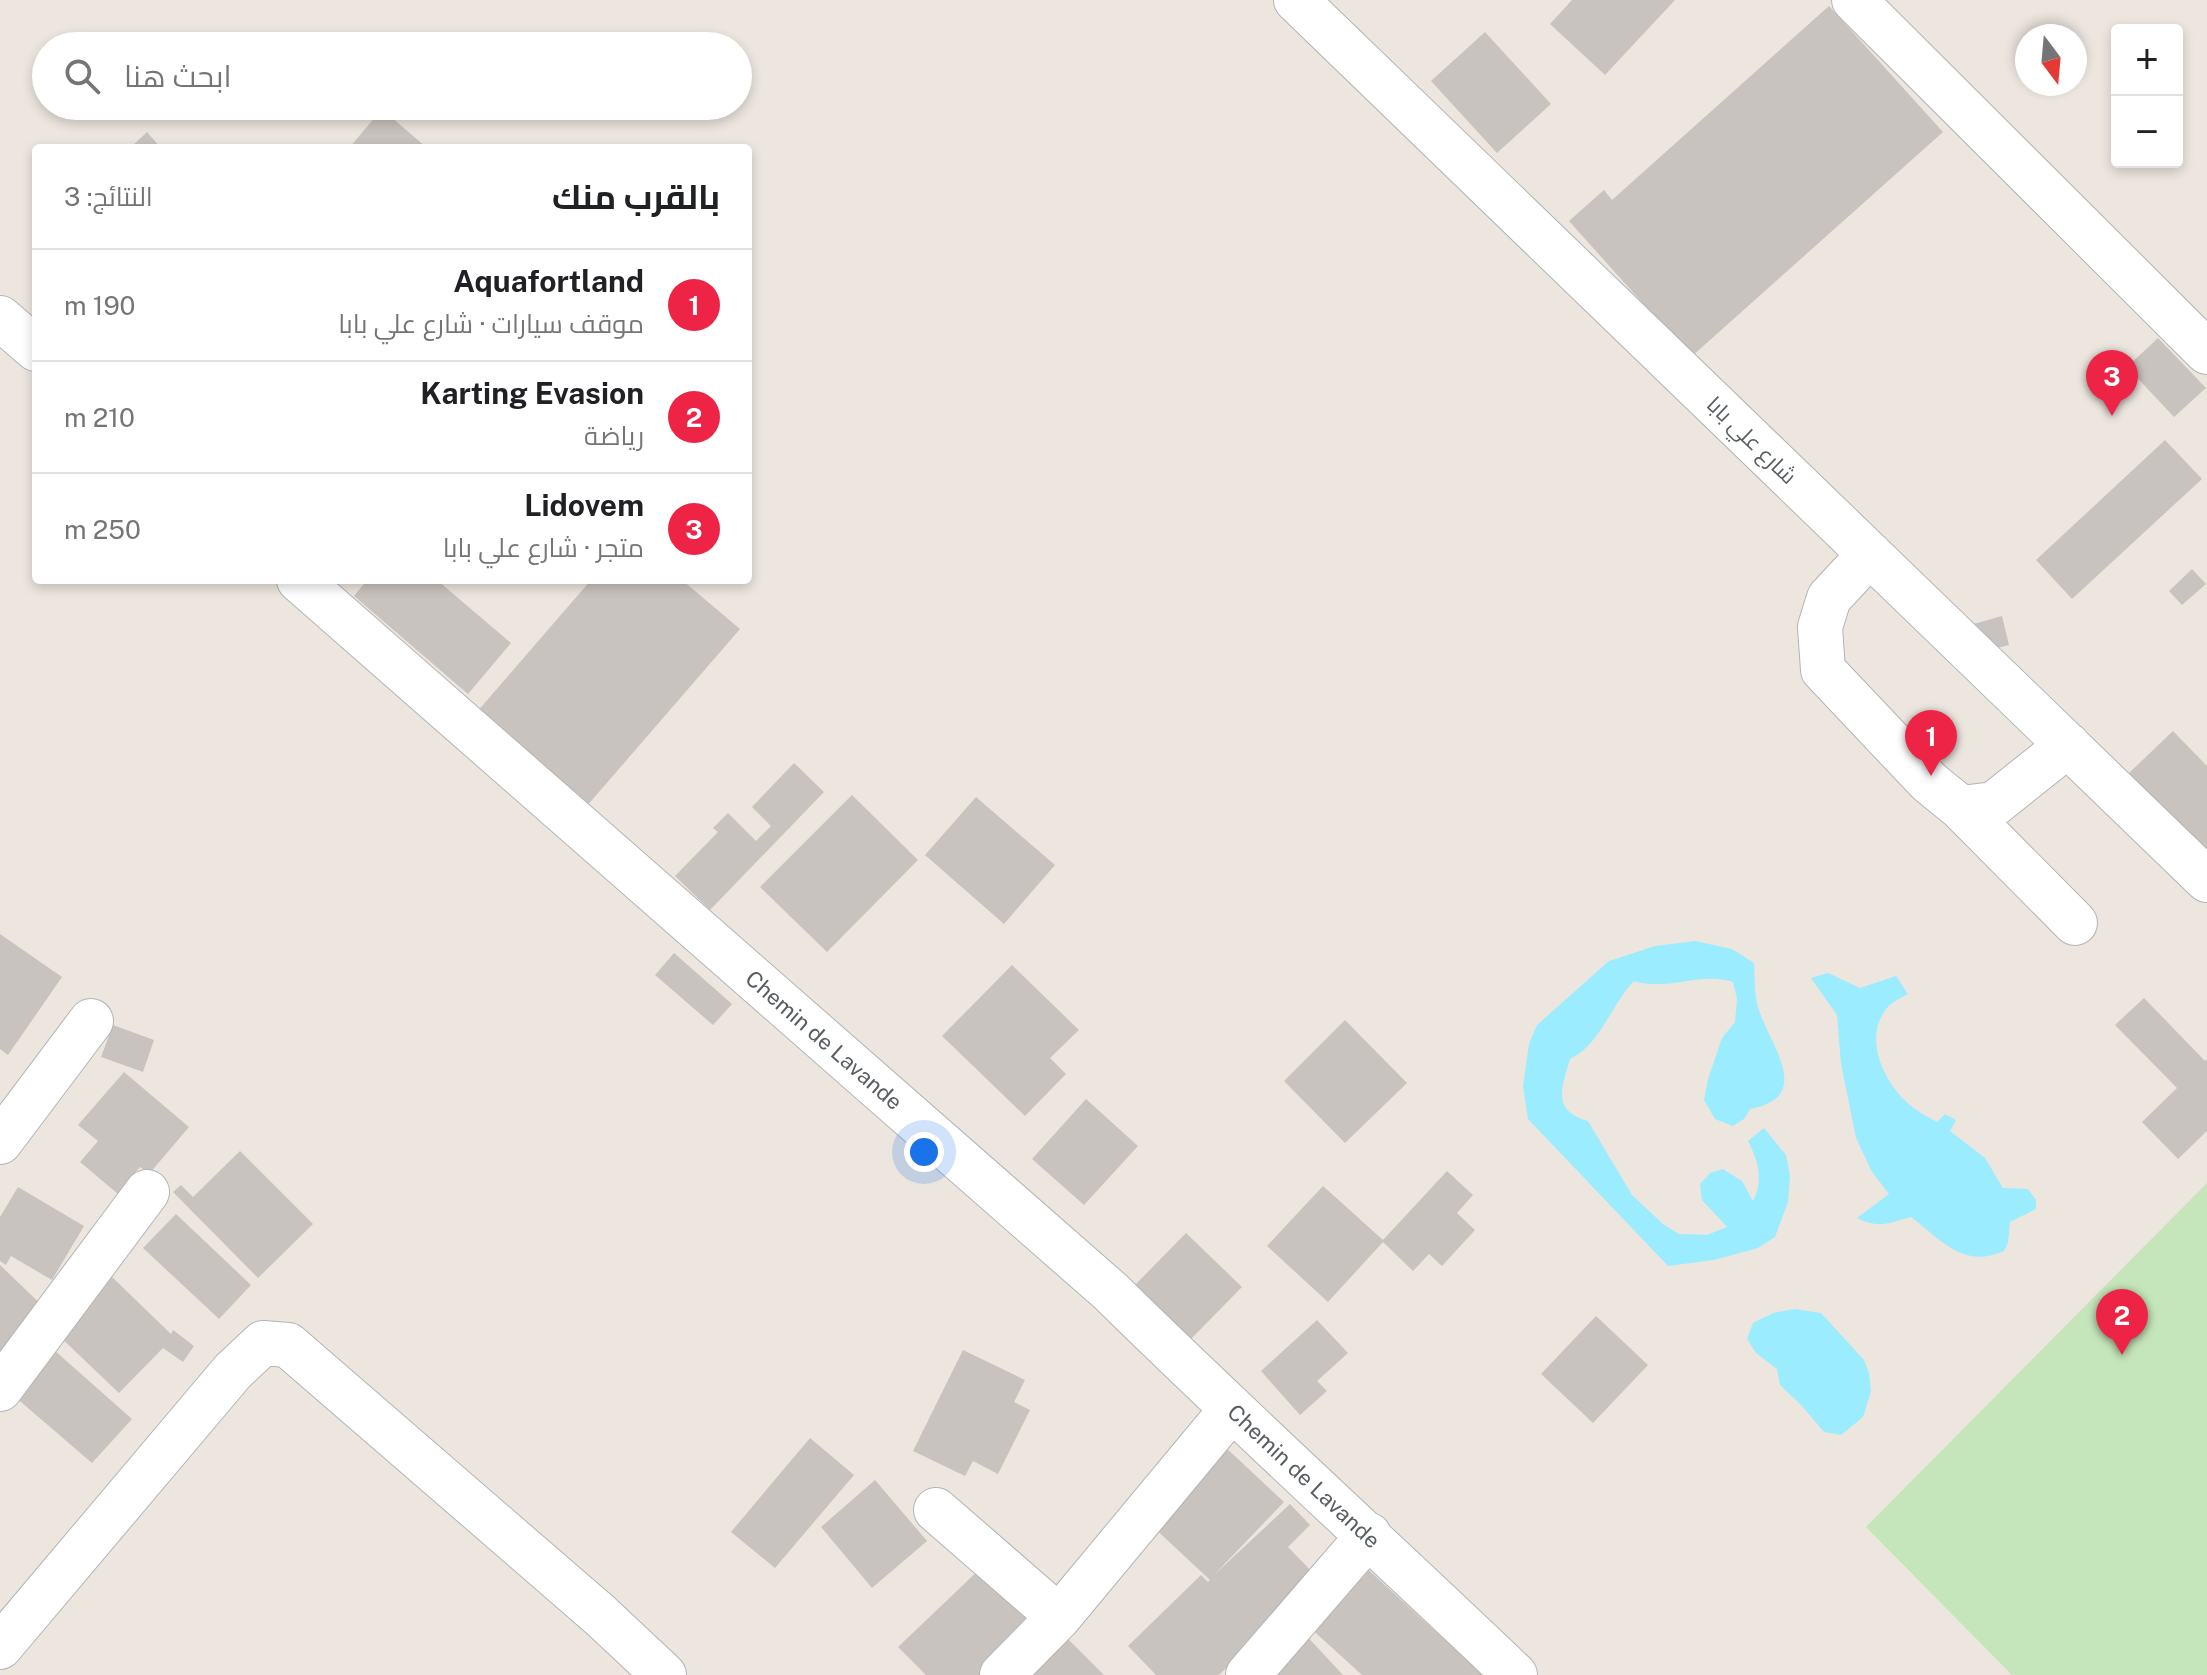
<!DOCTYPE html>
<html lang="ar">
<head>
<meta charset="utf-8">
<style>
  :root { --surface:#fff; --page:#f2f2f2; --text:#202124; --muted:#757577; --line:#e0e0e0; --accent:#ed2446 }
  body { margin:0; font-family:"Public Sans",Cairo,sans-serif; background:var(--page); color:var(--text); direction:rtl }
  .controls { position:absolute; right:24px; top:24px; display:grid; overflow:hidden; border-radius:8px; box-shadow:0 4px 12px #0003 }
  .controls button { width:72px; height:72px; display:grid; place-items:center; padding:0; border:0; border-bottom:2px solid var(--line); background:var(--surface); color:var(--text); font:40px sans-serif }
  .compass { position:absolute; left:2015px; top:24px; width:72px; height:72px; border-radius:50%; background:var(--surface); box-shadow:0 4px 12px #0003; rotate:164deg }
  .you { position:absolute; left:924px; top:1152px; width:28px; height:28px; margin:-20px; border:6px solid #fff; border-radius:50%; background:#1a73e8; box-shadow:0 0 0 12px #1a73e833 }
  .badge { display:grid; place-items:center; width:52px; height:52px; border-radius:50%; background:var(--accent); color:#fff; font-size:26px; font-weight:700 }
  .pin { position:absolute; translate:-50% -66px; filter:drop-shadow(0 2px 4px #0008) }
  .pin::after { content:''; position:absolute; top:42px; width:28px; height:24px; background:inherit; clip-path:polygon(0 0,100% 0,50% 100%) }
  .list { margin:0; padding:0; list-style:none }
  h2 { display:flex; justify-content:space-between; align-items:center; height:104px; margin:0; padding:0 32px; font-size:34px }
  h2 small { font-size:26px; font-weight:400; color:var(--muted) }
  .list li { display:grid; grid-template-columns:52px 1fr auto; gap:24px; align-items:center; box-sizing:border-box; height:112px; padding:0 32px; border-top:2px solid var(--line) }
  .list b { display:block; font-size:30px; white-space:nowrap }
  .list p { margin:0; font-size:26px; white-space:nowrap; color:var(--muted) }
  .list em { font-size:26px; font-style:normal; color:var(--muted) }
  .icon { flex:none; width:44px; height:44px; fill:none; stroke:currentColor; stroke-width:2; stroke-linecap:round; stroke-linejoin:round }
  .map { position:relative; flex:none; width:2207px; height:1675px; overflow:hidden; direction:ltr }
  .search { position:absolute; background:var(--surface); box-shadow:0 4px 12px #0003; left:32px; top:32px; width:720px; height:88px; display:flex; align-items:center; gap:20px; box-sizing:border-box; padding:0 28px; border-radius:44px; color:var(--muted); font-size:30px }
  .panel { position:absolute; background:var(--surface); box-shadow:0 4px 12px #0003; left:32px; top:144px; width:720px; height:440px; border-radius:8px; direction:rtl }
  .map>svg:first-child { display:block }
  .green { fill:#c5e5ba }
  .water { fill:#9cecff }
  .building { fill:#c9c3bf }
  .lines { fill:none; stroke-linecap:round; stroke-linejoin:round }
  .minor-casing { stroke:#b0b5b8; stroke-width:46 }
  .minor { stroke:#fff; stroke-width:44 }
  .labels { text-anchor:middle; stroke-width:8; stroke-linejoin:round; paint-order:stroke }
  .street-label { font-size:22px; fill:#585e61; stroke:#fff }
</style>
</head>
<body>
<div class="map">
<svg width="2207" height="1675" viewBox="0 0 2207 1675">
  <rect width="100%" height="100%" fill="#ece6df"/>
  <path class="green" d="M2207,1183v492h-195l-146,-148z"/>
  <path class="water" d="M1695,941l37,8 22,14c1,14 0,31 4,44 12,39 57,90 -8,102l-6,10 -11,7 -18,-7 -11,-19 4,-21 14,-41 13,-16 2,-23 -4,-17c-32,-11 -66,10 -99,-1 -23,24 -34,64 -64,78 -8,29 -19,51 18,62l44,74 31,29 16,10 28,1 20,-8 -25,-27 -2,-16 10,-11 13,-4 19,12 11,20c11,-21 5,-40 -5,-60l16,-13 22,27 4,21 -2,26 -13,35 -17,11 -44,12 -46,6 -140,-147 -5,-33 6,-42 8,-19 72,-64 46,-15z
    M1828,973l32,15 36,-12 12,18c-7,4 -16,8 -21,14 -26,31 -1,80 28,101 7,5 15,9 22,13l8,-8 11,6 -6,11 35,27 18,30 25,1 8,11v9l-26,13 -2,20 -4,9c-40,18 -62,-10 -93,-34 -21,6 -33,12 -54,1l32,-24 -17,-22 -16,-34 -15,-74 -4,-49 -26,-37z
    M1795,1309l26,4 43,47 5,13 2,18 -8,26 -22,18 -17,-3 -23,-27 -21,-20 -3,-16 -21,-16 -9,-14 6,-16 20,-10z"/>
  <path class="building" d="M1572,0h103l-70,75 -55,-51z
    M1829,6l114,126 -252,225 -122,-136 35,-31 8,10z
    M1485,32l66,72 -54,49 -66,-72z
    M382,109l45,39h-78z
    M147,132l14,16h-31z
    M2158,338l48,50 -32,29 -47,-50z
    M2165,440l37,39 -130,120 -36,-39z
    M2192,569l14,15 -24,21 -13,-14z
    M367,580h70l74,63 -43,51 -114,-98z
    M591,580h91l58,49 -154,178 -110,-94z
    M2002,616l7,29 -31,8 -8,-28z
    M2173,731l34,35v89l-79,-81z
    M794,763l30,29 -114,118 -35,-34 43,-44 -5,-4 15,-15 28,28 15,-15 -19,-19z
    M852,795l66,65 -91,92 -67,-65z
    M976,797l79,68 -51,59 -79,-69z
    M0,934l62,43 -54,78 -8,-6z
    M674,953l58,51 -19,21 -58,-50z
    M1012,965l67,65 -29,28 16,16 -41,42 -83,-80z
    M2144,998l61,63 2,-2v72l-29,28 -36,-37 35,-34 -62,-63z
    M1345,1020l62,63 -62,60 -61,-62z
    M113,1025l41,15 -11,32 -42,-15z
    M124,1072l65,55 -40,47 -9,-7 -22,27 -38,-32 18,-21 -20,-16z
    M1086,1099l52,47 -54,59 -52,-46z
    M240,1151l73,73 -55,54 -85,-86 8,-7 12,12z
    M1447,1171l26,24 -16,18 18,17 -33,36 -13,-12 -16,17 -30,-29 -55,60 -61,-56 56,-60 60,54z
    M18,1187l66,39 -32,54 -41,-24 -5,9 -6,-4v-44z
    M176,1214l75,71 -32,34 -76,-71z
    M1186,1233l56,54 -53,54 -56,-54z
    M0,1265l51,49 -51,53z
    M112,1277l59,57 2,-4 21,16 -11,16 -20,-14 -44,45 -62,-59z
    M1596,1316l52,49 -55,58 -52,-49z
    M1317,1320l31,33 -31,28 10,10 -27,24 -39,-44z
    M54,1350l78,69 -40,44 -78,-67z
    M963,1350l62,30 -11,22 16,8 -32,64 -25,-13 -8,15 -52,-25z
    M810,1438l44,37 -79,93 -44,-36z
    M1223,1445l61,57 -70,73 76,-71 20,21 -22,22 31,32 -100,96h-63l-28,-29 73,-71 7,7 2,-2 -61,-57z
    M875,1480l52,61 -55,47 -51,-61z
    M1362,1564l121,111h-121l-56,-51z
    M983,1566l60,62 -49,47h-68l-28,-28z
    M1057,1628l47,47h-94z
    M1302,1631l41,44h-88z"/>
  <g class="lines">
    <defs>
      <path id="minor" d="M1296,0l911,880
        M1854,0l353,352
        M0,318l36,31
        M1870,554l-41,44 -9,29 3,43 106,112 32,26 33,-4 74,-59
        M299,580l812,712c132,130 270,255 404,383
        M1961,808l114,115
        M0,1142l91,-121
        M0,1389l147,-197
        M936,1510l123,107
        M0,1647l233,-276 30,-28 25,2 312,270 64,60
        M1002,1675l57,-58 172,-207
        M1248,1675l121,-140"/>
    </defs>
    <use href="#minor" class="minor-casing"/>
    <use href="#minor" class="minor"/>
  </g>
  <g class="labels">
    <g class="street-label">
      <text transform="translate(1752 440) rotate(44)" y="8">شارع علي بابا</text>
      <text transform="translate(824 1040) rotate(41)" y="8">Chemin de Lavande</text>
      <text transform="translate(1304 1476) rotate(43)" y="8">Chemin de Lavande</text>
    </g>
  </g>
</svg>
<div class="controls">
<button>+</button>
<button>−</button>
</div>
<svg class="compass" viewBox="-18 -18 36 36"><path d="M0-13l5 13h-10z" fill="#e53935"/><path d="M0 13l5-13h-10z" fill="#757577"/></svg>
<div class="you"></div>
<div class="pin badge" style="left:1931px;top:776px">1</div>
<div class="pin badge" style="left:2122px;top:1355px">2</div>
<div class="pin badge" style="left:2112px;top:416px">3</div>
<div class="search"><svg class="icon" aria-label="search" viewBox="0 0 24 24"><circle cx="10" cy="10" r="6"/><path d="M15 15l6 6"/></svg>ابحث هنا</div>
<section class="panel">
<h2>بالقرب منك<small>النتائج: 3</small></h2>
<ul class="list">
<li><span class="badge">1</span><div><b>Aquafortland</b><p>موقف سيارات · شارع علي بابا</p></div><em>190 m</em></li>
<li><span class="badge">2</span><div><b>Karting Evasion</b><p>رياضة</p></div><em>210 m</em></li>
<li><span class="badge">3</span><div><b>Lidovem</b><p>متجر · شارع علي بابا</p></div><em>250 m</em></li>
</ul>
</section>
</div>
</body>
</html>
